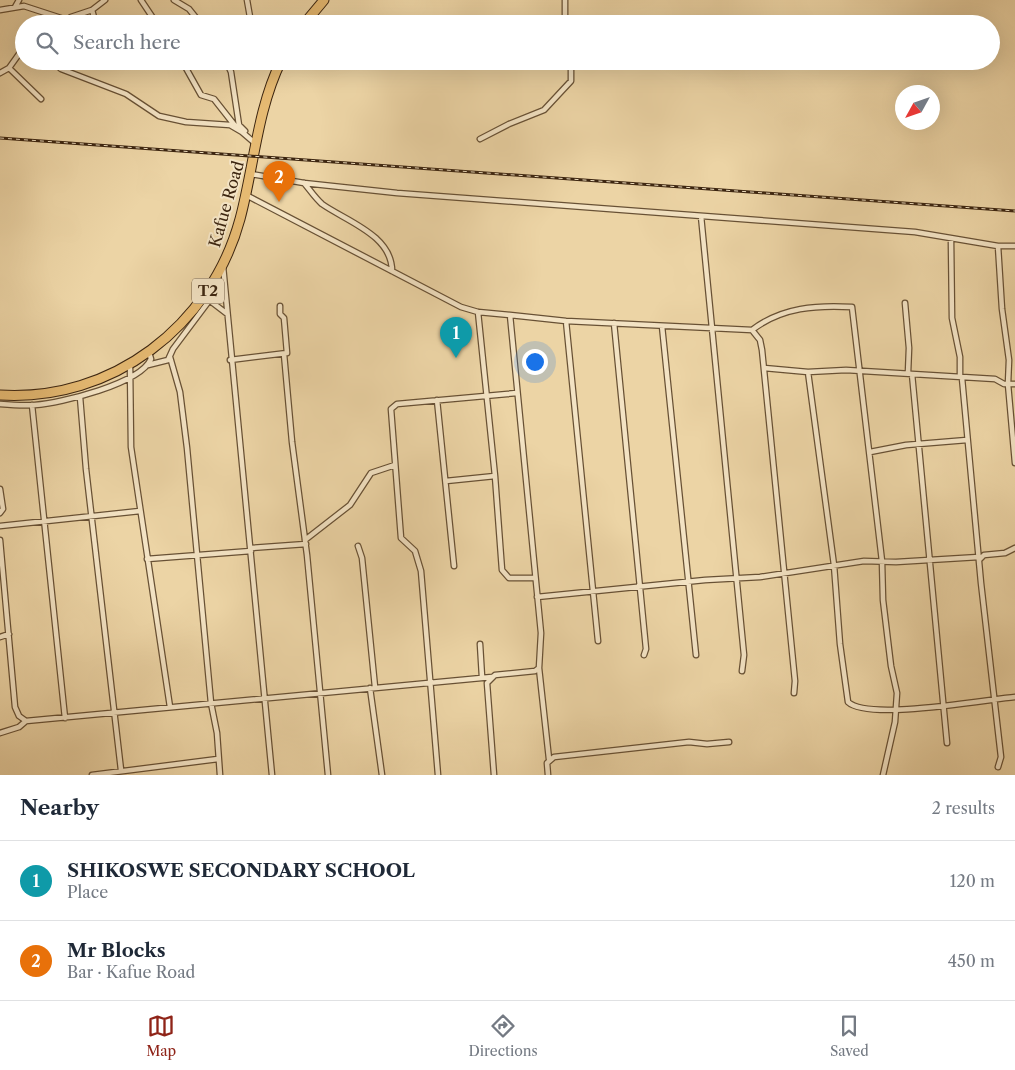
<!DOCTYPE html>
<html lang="en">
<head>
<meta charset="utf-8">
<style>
  :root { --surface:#fff; --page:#f2f2f3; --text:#1f2937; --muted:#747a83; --line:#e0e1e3; --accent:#8f2418 }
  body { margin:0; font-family:"Libre Caslon Text",serif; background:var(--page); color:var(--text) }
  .compass { position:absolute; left:895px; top:85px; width:45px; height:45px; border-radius:50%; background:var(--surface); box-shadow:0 5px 20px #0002; rotate:230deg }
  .you { position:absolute; left:534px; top:361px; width:18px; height:18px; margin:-12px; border:4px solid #fff; border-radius:50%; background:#1a73e8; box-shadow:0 0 0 8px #1a73e833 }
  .badge { display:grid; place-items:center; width:32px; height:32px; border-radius:50%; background:var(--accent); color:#fff; font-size:16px; font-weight:700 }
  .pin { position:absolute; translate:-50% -41px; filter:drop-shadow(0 1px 2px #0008) }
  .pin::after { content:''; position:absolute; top:26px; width:18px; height:15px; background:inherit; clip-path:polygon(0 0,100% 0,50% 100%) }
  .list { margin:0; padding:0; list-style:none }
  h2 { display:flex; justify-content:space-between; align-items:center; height:65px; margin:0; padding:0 20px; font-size:21px }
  h2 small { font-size:16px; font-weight:400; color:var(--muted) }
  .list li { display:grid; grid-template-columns:32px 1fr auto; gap:15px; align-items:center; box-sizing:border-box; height:80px; padding:0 20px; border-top:1px solid var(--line) }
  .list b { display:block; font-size:19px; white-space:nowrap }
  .list p { margin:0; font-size:16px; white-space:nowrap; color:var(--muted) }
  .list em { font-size:16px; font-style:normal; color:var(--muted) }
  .icon { flex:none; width:28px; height:28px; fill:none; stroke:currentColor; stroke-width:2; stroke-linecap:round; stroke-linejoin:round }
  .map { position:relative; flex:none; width:1015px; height:775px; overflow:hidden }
  .search { position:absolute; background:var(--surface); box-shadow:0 5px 20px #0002; left:15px; right:15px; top:15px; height:55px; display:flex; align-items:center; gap:12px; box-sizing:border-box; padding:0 18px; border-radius:28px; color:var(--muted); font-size:19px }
  .sheet { height:225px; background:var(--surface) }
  nav { display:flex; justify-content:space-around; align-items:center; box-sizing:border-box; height:70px; border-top:1px solid var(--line); background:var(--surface); font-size:14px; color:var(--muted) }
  nav a { display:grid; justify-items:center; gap:2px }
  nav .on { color:var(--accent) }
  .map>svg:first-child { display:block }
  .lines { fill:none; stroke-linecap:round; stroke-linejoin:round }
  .street-casing { stroke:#685135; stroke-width:7 }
  .highway-casing { stroke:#3c2510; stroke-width:11 }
  .street { stroke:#f3e3c4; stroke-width:4.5 }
  .highway { stroke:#e6ba72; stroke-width:9 }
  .rail-casing { stroke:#3c2510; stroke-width:3 }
  .rail { stroke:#f3e3c4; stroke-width:1; stroke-dasharray:4; stroke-linecap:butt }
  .labels { text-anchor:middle; stroke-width:4; stroke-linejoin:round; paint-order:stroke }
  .shield { fill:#f3e3c4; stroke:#735e46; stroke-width:1 }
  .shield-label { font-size:15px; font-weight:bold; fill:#3c2510 }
  .street-label { font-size:16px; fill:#3c2510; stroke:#f3e3c4 }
</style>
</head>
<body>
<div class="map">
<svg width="1015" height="775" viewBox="0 0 1015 775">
  <rect width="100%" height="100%" fill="#ecd4a5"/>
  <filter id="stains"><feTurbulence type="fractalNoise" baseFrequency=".004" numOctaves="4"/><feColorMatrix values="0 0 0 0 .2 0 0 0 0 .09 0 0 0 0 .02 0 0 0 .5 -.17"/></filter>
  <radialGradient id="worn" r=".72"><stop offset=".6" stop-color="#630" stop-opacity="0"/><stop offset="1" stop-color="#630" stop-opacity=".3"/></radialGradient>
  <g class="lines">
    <defs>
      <path id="street" d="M141,0l16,24
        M174,0l15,9 12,15
        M247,0l3,17 -2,7
        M565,0v24
        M15,7l4,-7
        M0,10l24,-4 43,14
        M63,24l8,-7 21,-7
        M96,24l-4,-14 13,-10
        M52,61l9,8 65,25 33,22 27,6 44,3 12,7 14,12
        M182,61l19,34 13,4 22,28
        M226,61l5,11 8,53 6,6
        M9,68l32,31
        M0,73l9,-5 15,-21
        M480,139l29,-15 35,-14 27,-29v-20
        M251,174l53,9 93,10 518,39 83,14h17
        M304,183c6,7 11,15 18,21 24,17 70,31 70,67
        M246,195l215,112 17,5 32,3 31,318 -2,35 -4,3 -40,4 -8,8 7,92
        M701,216l43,439 -2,16
        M951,239l1,79 8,39v20
        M998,246l4,63 7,51 -1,24 7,79
        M223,266l49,509
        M209,300l17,13
        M905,303l4,45 -1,25
        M478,312l17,164 7,94 7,8h26
        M510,315l56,6 186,9 8,10 2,10 33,331 -1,12
        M566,321l32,320
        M614,323l32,326 -2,6
        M662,326l34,329
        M752,330c30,-23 65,-25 100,-23l30,254 1,39 8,66 6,27 -2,29 -12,53
        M284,354l8,88 15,113 21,220
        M170,357l10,35 7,56 24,255 6,30 3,42
        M230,360l57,-7 -3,-35 -4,-4v-8
        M130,365l1,82 39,260
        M148,365l20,-5 5,-11 36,-48
        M764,368l44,4 38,-2 149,9 9,5h11
        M808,372l26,193 6,79 8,58c20,19 136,-2 167,-5
        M912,374l35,369
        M962,378l19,205 20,174 -3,10
        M80,397l6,72 35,301
        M437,400l17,166
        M0,404c11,1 23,2 35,1 26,-2 105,-21 116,-46l-2,-7
        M32,405l33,313
        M870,452l36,-7 61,-5
        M446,481l49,-5
        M0,489l3,20 -3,4
        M0,526l140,-15
        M0,540l15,167 4,9 7,5 466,-44
        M305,540l45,-35 21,-32 24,-8
        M358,546l4,12 13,129
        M251,548l55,-4
        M147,559l104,-8
        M979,560l5,-5 21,-2 10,-5
        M537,597l168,-17 55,-3 104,-16 32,1 83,-5
        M0,637l9,-3
        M480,644l2,33
        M539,668l10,91
        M370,688l12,87
        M0,733l19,-6 7,-6
        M92,775l126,-16
        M438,775l-17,-204 -6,-20 -14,-13 -10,-129 6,-5 120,-11
        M548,775l-1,-12 7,-6 135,-15 18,2 22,-2"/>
      <path id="highway" d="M304,24l20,-24
        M0,395c112,7 211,-69 240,-176 14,-52 17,-109 41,-158"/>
    </defs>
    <use href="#street" class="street-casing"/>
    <use href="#highway" class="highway-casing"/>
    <use href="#street" class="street"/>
    <use href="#highway" class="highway"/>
    <defs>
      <path id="rail" d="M0,138l1015,73"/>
    </defs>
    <use href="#rail" class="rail-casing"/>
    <use href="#rail" class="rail"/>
  </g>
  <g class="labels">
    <rect class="shield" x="192" y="278.5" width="32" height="25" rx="4"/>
    <g class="shield-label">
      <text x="208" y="296">T2</text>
    </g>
    <g class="street-label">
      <text transform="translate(226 204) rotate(-74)" y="6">Kafue Road</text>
    </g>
  </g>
  <rect width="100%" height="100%" filter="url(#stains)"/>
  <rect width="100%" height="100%" fill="url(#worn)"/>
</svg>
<svg class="compass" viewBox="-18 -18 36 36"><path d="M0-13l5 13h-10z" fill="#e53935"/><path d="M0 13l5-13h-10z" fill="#747a83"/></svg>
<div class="you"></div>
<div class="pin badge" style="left:456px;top:358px;background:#0f9aa8">1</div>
<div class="pin badge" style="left:279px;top:202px;background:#e8710a">2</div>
<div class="search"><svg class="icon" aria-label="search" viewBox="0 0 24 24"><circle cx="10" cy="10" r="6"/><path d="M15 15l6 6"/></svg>Search here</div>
</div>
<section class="sheet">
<h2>Nearby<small>2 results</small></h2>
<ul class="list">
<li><span class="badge" style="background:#0f9aa8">1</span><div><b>SHIKOSWE SECONDARY SCHOOL</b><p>Place</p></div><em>120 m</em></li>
<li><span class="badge" style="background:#e8710a">2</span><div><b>Mr Blocks</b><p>Bar · Kafue Road</p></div><em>450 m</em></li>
</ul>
</section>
<nav>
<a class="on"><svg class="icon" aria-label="map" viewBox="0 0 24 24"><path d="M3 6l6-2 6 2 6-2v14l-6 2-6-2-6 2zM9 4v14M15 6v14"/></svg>Map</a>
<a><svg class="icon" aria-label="directions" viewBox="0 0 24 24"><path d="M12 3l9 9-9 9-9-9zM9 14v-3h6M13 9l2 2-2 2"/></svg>Directions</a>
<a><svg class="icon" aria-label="saved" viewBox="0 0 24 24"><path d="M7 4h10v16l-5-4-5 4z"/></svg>Saved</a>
</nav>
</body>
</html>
